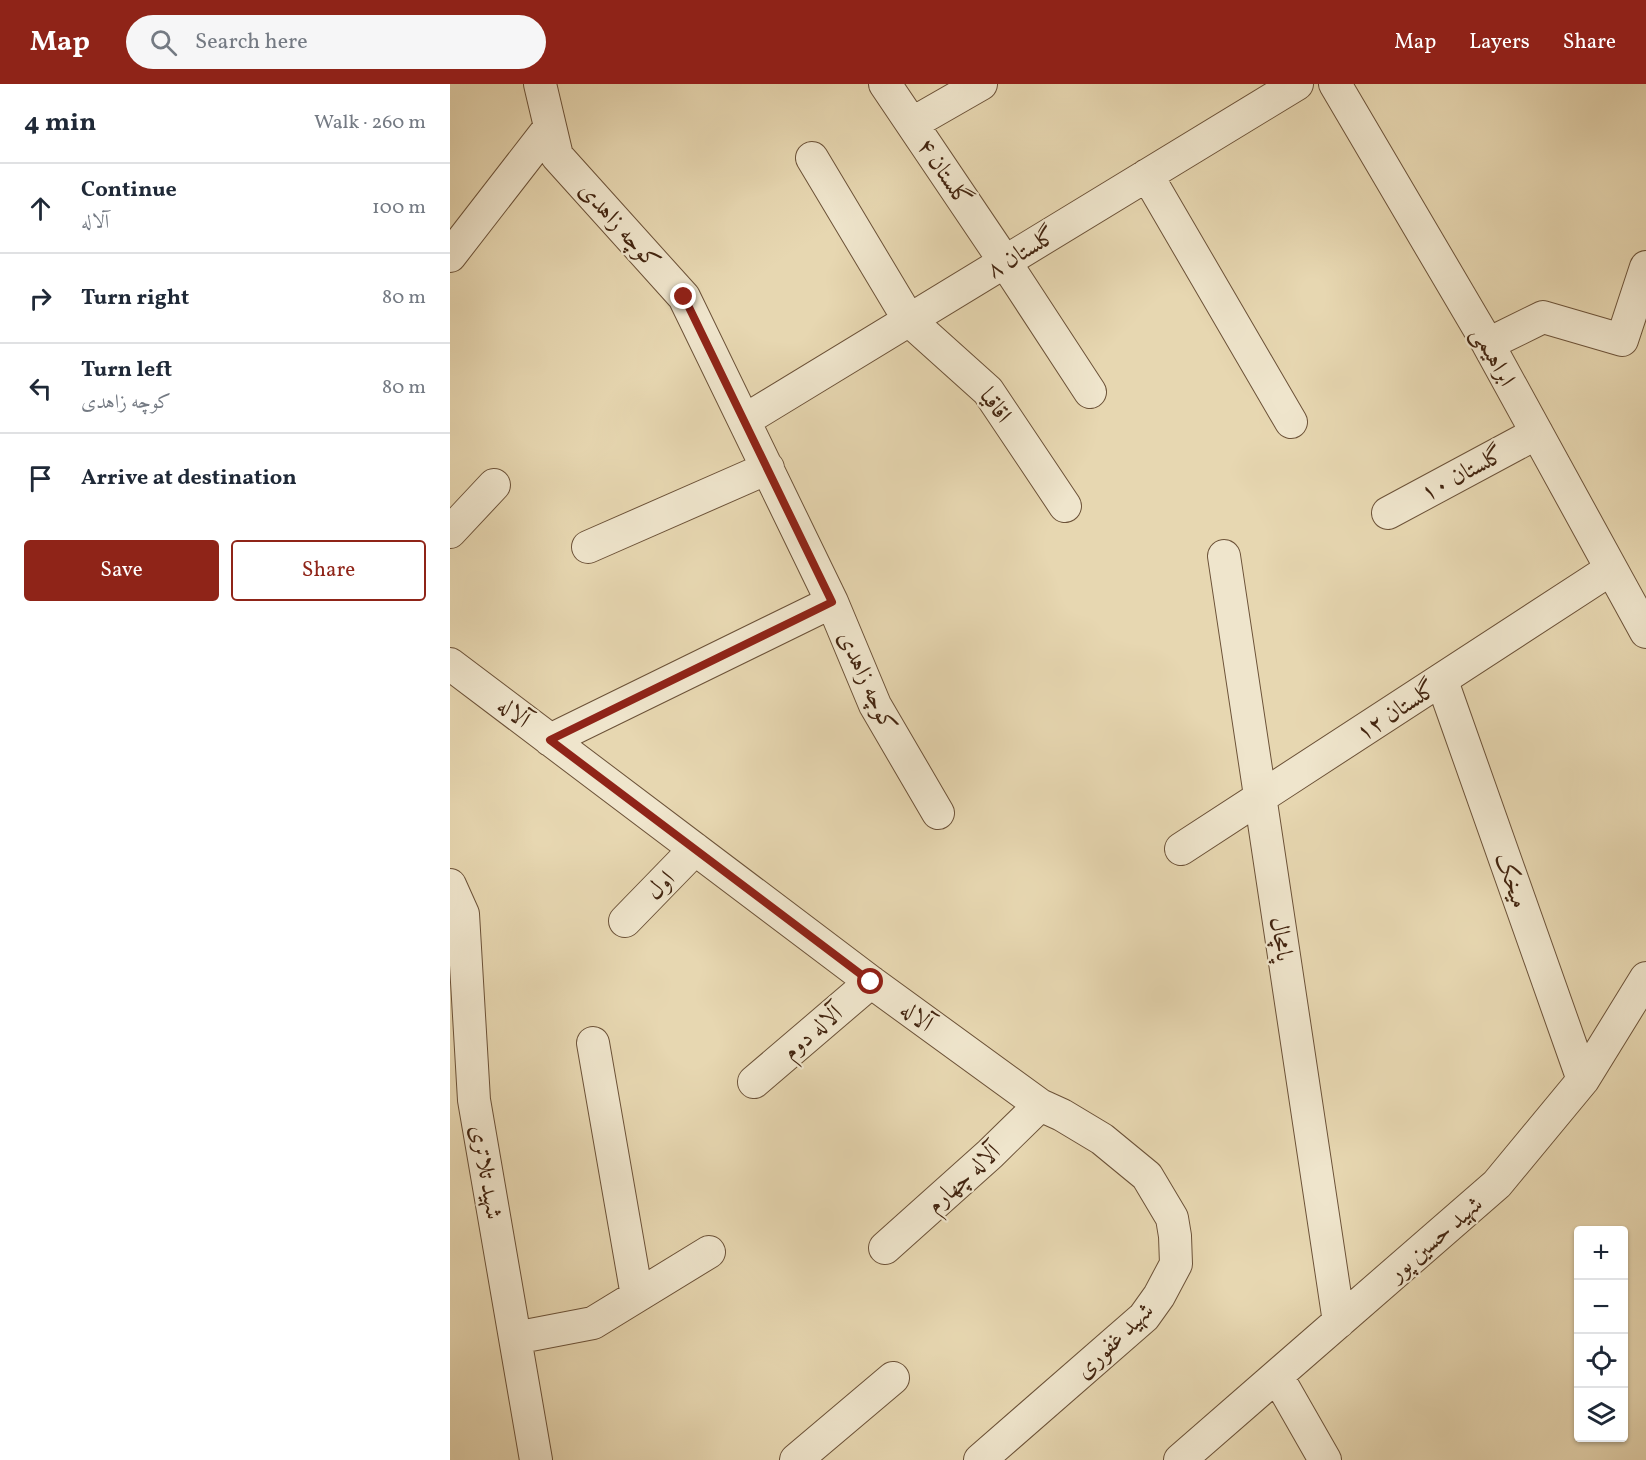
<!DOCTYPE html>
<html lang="en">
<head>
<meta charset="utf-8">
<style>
  :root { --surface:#fff; --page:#f6f6f7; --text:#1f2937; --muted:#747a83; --line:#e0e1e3; --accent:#8f2418 }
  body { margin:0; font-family:Vollkorn,Amiri,serif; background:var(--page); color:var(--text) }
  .controls { position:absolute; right:18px; bottom:18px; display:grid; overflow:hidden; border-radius:6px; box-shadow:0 2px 4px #0004 }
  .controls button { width:54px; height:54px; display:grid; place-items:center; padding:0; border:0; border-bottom:2px solid var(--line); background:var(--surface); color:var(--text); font:30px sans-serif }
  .stop { position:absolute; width:18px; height:18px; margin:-14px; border:4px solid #8f2418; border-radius:50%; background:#fff }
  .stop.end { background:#8f2418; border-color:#fff; box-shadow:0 2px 6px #0008 }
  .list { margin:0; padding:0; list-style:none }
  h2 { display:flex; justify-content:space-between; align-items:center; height:78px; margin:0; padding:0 24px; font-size:26px }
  h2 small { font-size:20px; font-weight:400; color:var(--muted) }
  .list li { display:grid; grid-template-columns:39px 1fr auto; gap:18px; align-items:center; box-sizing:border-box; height:90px; padding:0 24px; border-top:2px solid var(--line) }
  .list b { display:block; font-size:22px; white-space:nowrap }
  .list p { margin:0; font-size:20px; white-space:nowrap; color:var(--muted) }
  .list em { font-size:20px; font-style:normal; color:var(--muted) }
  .actions { display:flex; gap:12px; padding:18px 24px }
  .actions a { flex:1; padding:14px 0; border:2px solid var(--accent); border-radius:6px; text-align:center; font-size:21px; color:var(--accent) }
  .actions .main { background:var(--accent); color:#fff }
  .icon { flex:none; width:33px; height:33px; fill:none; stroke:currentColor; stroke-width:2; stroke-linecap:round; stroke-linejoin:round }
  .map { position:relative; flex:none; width:1196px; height:1376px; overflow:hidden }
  header { display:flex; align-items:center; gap:36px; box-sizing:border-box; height:84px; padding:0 30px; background:var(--accent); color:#fff }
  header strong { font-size:28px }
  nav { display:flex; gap:33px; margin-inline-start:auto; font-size:21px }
  .search { width:420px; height:54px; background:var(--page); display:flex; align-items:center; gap:15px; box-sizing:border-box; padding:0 21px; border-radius:33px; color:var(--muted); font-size:22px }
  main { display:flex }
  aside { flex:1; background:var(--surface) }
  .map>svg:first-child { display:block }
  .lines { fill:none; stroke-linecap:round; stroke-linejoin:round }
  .minor-casing { stroke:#6c5238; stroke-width:34 }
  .minor { stroke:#efe5cc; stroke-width:32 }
  .route { stroke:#8f2418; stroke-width:8 }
  .labels { text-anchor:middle; stroke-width:4.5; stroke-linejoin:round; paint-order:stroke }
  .street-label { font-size:24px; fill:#432510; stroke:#efe5cc }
</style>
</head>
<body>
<header>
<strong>Map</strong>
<div class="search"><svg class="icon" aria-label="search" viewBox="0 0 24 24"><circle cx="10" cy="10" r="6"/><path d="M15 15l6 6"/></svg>Search here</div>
<nav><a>Map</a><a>Layers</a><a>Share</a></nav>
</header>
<main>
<aside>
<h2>4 min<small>Walk · 260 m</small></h2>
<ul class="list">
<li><svg class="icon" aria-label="ahead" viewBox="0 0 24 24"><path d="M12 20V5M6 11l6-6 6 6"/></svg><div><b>Continue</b><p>آلاله</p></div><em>100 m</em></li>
<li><svg class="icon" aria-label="right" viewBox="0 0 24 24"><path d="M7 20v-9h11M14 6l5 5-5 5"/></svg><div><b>Turn right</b></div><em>80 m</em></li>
<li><svg class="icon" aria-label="left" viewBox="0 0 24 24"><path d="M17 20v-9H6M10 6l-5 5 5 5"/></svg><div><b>Turn left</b><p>کوچه زاهدی</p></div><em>80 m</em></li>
<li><svg class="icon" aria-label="arrive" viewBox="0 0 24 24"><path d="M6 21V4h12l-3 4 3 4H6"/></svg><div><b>Arrive at destination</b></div></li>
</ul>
<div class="actions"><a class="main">Save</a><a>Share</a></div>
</aside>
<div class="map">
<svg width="1196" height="1376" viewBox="0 0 1196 1376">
  <rect width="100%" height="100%" fill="#e7d7b1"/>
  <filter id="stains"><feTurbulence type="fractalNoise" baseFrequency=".00333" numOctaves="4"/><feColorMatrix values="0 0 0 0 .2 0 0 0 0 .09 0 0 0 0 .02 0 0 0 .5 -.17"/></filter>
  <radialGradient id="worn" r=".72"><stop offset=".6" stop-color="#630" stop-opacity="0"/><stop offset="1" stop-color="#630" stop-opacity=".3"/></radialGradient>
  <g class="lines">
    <defs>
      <path id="minor" d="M90,0l17,72 127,141 148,305 43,103 63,108
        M435,0l120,178 85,130
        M885,0l153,260 158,288
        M463,39l68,-39
        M362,74l97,162 79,71 77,115
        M697,91l144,247
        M0,172l100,-129
        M1038,260l55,-27 79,23 24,-73
        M295,336l552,-336
        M938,429l149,-80
        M0,448l44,-47
        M138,463l180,-79
        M774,472l115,766
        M0,580l421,318 169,123 22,10 40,24 45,37 25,42 3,18 1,28 -17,32 -15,21 -164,143
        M992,597l141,399
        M100,656l282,-138
        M731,765l430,-280
        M0,801l13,29 11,186 62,360
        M175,837l70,-72
        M143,959l44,253
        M304,998l117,-100
        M435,1164l105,-94 50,-49
        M65,1254l78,-15 116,-71
        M827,1292l48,84
        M346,1376l97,-82
        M730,1376l317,-276 86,-104 63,-102"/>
    </defs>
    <use href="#minor" class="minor-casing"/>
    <use href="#minor" class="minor"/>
  </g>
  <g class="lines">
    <path class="route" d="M234,213l148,305 -282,138 321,242"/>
  </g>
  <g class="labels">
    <g class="street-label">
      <text transform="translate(495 88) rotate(56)" y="8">گلستان ۴</text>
      <text transform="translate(170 141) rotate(48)" y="8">کوچه زاهدی</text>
      <text transform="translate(571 168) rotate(-31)" y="8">گلستان ۸</text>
      <text transform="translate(1044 272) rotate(61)" y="8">ابراهیمی</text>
      <text transform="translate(546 321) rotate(53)" y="8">اقاقیا</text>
      <text transform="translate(1012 389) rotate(-28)" y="8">گلستان ۱۰</text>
      <text transform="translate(418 597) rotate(65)" y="8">کوچه زاهدی</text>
      <text transform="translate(946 626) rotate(-33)" y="8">گلستان ۱۲</text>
      <text transform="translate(64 628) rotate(37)" y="8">آلاله</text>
      <text transform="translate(1062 796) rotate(71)" y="8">میخک</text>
      <text transform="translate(210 801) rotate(-46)" y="8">اول</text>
      <text transform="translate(832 855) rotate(81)" y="8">پامچال</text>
      <text transform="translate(467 932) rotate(36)" y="8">آلاله</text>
      <text transform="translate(362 948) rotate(-40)" y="8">آلاله دوم</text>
      <text transform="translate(37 1088) rotate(80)" y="8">شهید تلاتری</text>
      <text transform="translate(513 1094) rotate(-42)" y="8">آلاله چهارم</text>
      <text transform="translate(985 1154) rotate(-41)" y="8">شهید حسین پور</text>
      <text transform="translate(664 1256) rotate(-44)" y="8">شهید غفوری</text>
    </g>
  </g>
  <rect width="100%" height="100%" filter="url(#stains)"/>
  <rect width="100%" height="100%" fill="url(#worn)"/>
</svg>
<div class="controls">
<button>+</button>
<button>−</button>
<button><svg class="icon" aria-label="locate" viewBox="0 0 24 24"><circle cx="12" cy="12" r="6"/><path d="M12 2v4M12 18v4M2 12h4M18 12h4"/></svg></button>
<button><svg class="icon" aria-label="layers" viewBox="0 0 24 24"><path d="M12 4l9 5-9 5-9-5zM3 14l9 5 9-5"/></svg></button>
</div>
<div class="stop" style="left:421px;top:898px"></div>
<div class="stop end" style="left:234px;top:213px"></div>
</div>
</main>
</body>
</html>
